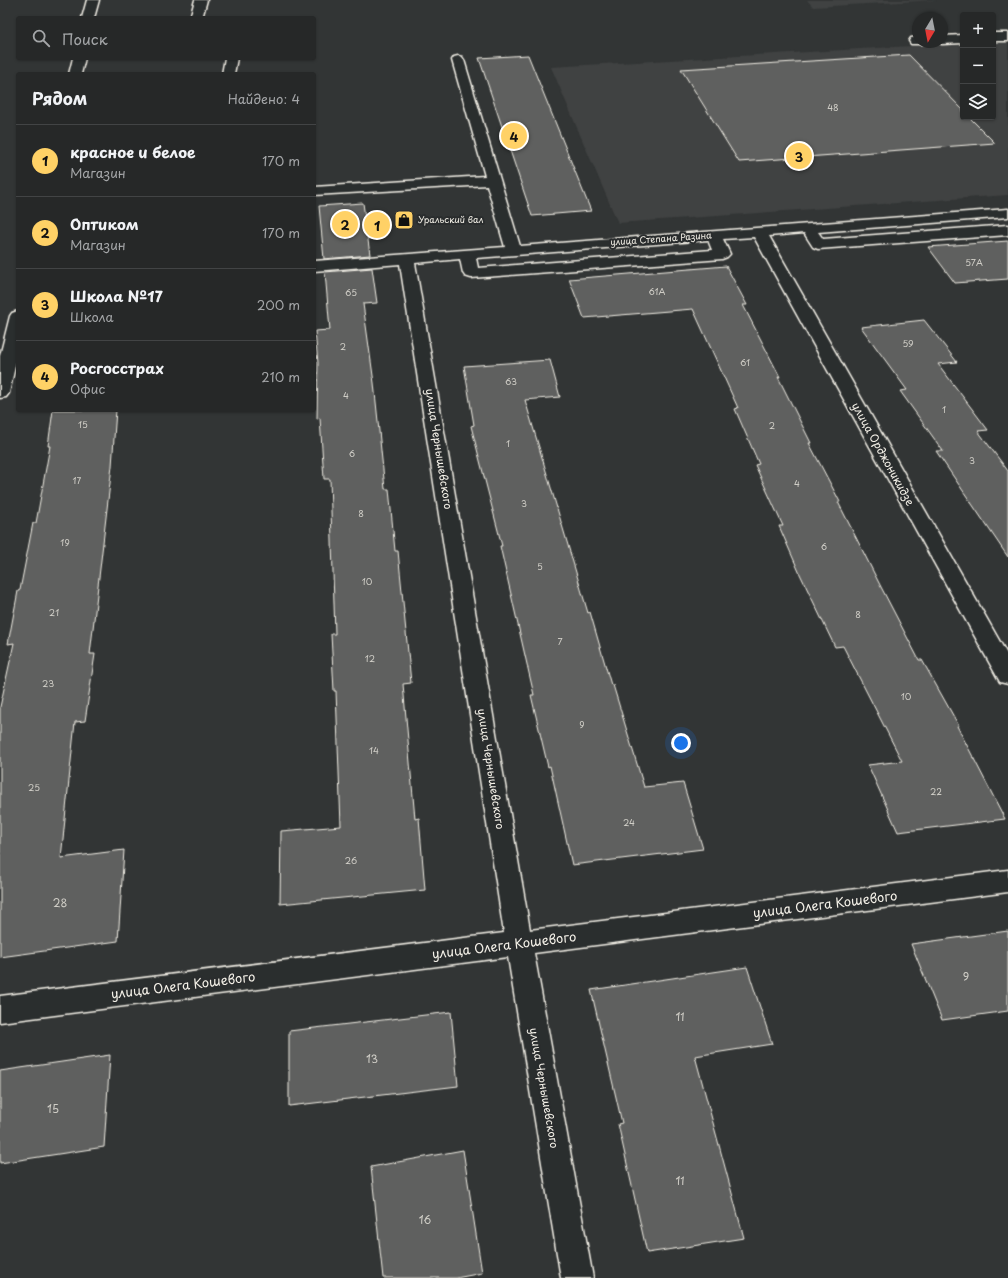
<!DOCTYPE html>
<html lang="ru">
<head>
<meta charset="utf-8">
<style>
  :root { --surface:#262828; --page:#2e3030; --text:#f1f3f6; --muted:#a4a6a8; --line:#424445; --accent:#ffd166 }
  body { margin:0; font-family:"Playpen Sans",sans-serif; background:var(--page); color:var(--text) }
  .controls { position:absolute; right:12px; top:12px; display:grid; overflow:hidden; border-radius:4px; box-shadow:0 1px 3px #0004 }
  .controls button { width:36px; height:36px; display:grid; place-items:center; padding:0; border:0; border-bottom:1px solid var(--line); background:var(--surface); color:var(--text); font:20px sans-serif }
  .compass { position:absolute; left:912px; top:12px; width:36px; height:36px; border-radius:50%; background:var(--surface); box-shadow:0 1px 3px #0004; rotate:190deg }
  .you { position:absolute; left:681px; top:743px; width:14px; height:14px; margin:-10px; border:3px solid #fff; border-radius:50%; background:#1a73e8; box-shadow:0 0 0 6px #1a73e833 }
  .badge { display:grid; place-items:center; width:26px; height:26px; border-radius:50%; background:var(--accent); color:#111; font-size:13px; font-weight:700 }
  .pin { position:absolute; translate:-50% -50%; border:2px solid #fff; box-shadow:0 1px 4px #0006 }
  .list { margin:0; padding:0; list-style:none }
  h2 { display:flex; justify-content:space-between; align-items:center; height:52px; margin:0; padding:0 16px; font-size:17px }
  h2 small { font-size:13px; font-weight:400; color:var(--muted) }
  .list li { display:grid; grid-template-columns:26px 1fr auto; gap:12px; align-items:center; box-sizing:border-box; height:72px; padding:0 16px; border-top:1px solid var(--line) }
  .list b { display:block; font-size:15px; white-space:nowrap }
  .list p { margin:0; font-size:13px; white-space:nowrap; color:var(--muted) }
  .list em { font-size:13px; font-style:normal; color:var(--muted) }
  .icon { flex:none; width:22px; height:22px; fill:none; stroke:currentColor; stroke-width:2; stroke-linecap:round; stroke-linejoin:round }
  .map { position:relative; flex:none; width:1008px; height:1278px; overflow:hidden }
  .search { position:absolute; background:var(--surface); box-shadow:0 1px 3px #0004; left:16px; top:16px; width:300px; height:44px; display:flex; align-items:center; gap:10px; box-sizing:border-box; padding:0 14px; border-radius:4px; color:var(--muted); font-size:15px }
  .panel { position:absolute; background:var(--surface); box-shadow:0 1px 3px #0004; left:16px; top:72px; width:300px; height:340px; border-radius:4px }
  .map>svg:first-child { display:block }
  .built { fill:#404242 }
  .building { fill:#5f605f; stroke:#f4f1e8 }
  .lines { fill:none; stroke-linecap:round; stroke-linejoin:round }
  .minor-casing { stroke:#f4f1e8; stroke-width:3 }
  .minor { fill:#2a2d2e; fill-rule:evenodd }
  .labels { text-anchor:middle; stroke-width:4; stroke-linejoin:round; paint-order:stroke }
  .number-label { font-size:9px; fill:#cfcdc6 }
  .far-poi-label { font-size:9px; fill:#f4f1e8; stroke:#2a2d2e; text-anchor:start }
  .far-street-label { font-size:9px; fill:#f4f1e8; stroke:#2a2d2e }
  .street-label { font-size:11px; fill:#f4f1e8; stroke:#2a2d2e }
  .near-number-label { font-size:11px; fill:#cfcdc6 }
  .near-street-label { font-size:13px; fill:#f4f1e8; stroke:#2a2d2e }
</style>
</head>
<body>
<div class="map">
<svg width="1008" height="1278" viewBox="0 0 1008 1278">
  <rect width="100%" height="100%" fill="#323535"/>
  <filter id="ink" filterUnits="userSpaceOnUse"><feTurbulence type="fractalNoise" baseFrequency=".025" numOctaves="2"/><feDisplacementMap in="SourceGraphic" scale="8" xChannelSelector="R" yChannelSelector="G"/><feConvolveMatrix kernelMatrix="1 2 1 2 8 2 1 2 1" color-interpolation-filters="sRGB"/></filter>
  <g filter="url(#ink)">
    <path class="built" d="M807,0h130l-124,7z
      M1008,40v155l-390,28 -67,-156 412,-24v74h30v-76z"/>
    <path class="building" d="M528,55l63,156 -59,5 -53,-158z
      M909,55l54,55v7h6l26,26 -256,19 -58,-93z
      M363,203l7,52 -46,4 -5,-53z
      M1008,241v38l-53,4 -27,-36z
      M726,266l21,39h-4l37,72h-2l33,66h-2l31,59h-2l43,85 38,73h3l37,66h-2l48,93 -107,13 -30,-67 34,-4 -59,-115 -8,1 -35,-73 -21,-48h4l-28,-61 4,-1 -24,-55 3,-1 -45,-99 -109,9 -15,-39z
      M372,268l5,35 -14,1 11,79 11,106h4l6,62h3l13,132 -8,1 12,135 4,-1 6,72 -145,14 1,-73 60,-5 -5,-135h-2l-3,-57h4l-5,-155h-6l-4,-61 -3,1 1,-56 -3,-32 15,-1 -5,-58z
      M924,320l33,42 -19,2 50,66 -10,1 30,40v86l-72,-106h7l-43,-60 7,-1 -46,-63z
      M550,360l10,37 -35,3 63,213 2,-1 21,73h2l31,102 39,-4 20,66 -131,16 -22,-99 -2,1 -17,-72h3l-34,-149h2l-31,-120 3,-1 -10,-59z
      M53,410h63l-4,56 -22,188h5l-10,67 -10,1 -14,136 63,-8 -6,91 -118,16v-250l14,-64 -6,1 10,-53 2,-1 13,-67h3l14,-77h-2z
      M1008,931v80l-66,9 -31,-76z
      M747,967l25,77 -77,12 49,182 -97,15 -29,-129 4,-1 -31,-133z
      M451,1012l7,74 -169,20v-75z
      M110,1055l-6,92 -104,16v-92z
      M463,1150l19,123 -26,5h-73l-12,-111z"/>
    <g class="lines">
      <defs>
        <path id="minor" d="M87,0h12l-5,18h-12z
          M195,0h12l-5,18h-12z
          M993,33h15v8h-15z
          M963,35v8l-21,1 -5,-2h5v-6z
          M918,37v5h5l-1,2h-11l-2,-3 2,-3z
          M458,56l4,1 2,3 56,186 488,-37v8l-190,15 5,7 185,-14v10l-190,14 -5,-2 -9,-14 -35,3 239,420v28l-8,-2 -246,-445 -31,2 7,15 -3,3 -5,2 -251,19 -6,-2 -2,-3 -3,-14 -45,4 115,667 478,-60v22l-474,61 59,325h-32l-53,-321 -508,65v-26l504,-63 -104,-669 -86,7v-10l191,-14 -18,-62 -173,10v-8l171,-11 -33,-116 2,-3zM708,240l4,10 -234,18 -2,-10z
          M73,58h12l-4,16h-12z
          M225,58h12l-3,16h-12z
          M18,311v42l-9,40 -3,4 -6,1v-42l10,-40 2,-3z"/>
      </defs>
      <use href="#minor" class="minor-casing"/>
      <use href="#minor" class="minor"/>
    </g>
  </g>
  <defs>
    <symbol id="shop-square" viewBox="-11 -11 22 22"><rect x="-9" y="-9" width="18" height="18" rx="4" fill="#ffd166" stroke="#2a2d2e"/><path d="M-5-2.5h2.3a2.7 3.5 0 0 1 5.4 0H5L5.5 6h-11ZM-1.5-2.5h3a1.5 2.3 0 0 0-3 0Z" fill="#111"/></symbol>
  </defs>
  <g fill-rule="evenodd">
    <use href="#shop-square" x="393" y="209" width="22" height="22"/>
  </g>
  <g class="labels">
    <g class="number-label">
      <text x="833" y="111">48</text>
      <text x="974" y="266">57А</text>
      <text x="657" y="295">61А</text>
      <text x="351" y="296">65</text>
      <text x="908" y="347">59</text>
      <text x="343" y="350">2</text>
      <text x="745" y="366">61</text>
      <text x="511" y="385">63</text>
      <text x="346" y="399">4</text>
      <text x="944" y="413">1</text>
      <text x="83" y="428">15</text>
      <text x="772" y="429">2</text>
      <text x="508" y="447">1</text>
      <text x="352" y="457">6</text>
      <text x="972" y="464">3</text>
      <text x="77" y="484">17</text>
      <text x="797" y="487">4</text>
      <text x="524" y="507">3</text>
      <text x="361" y="517">8</text>
      <text x="65" y="546">19</text>
      <text x="824" y="550">6</text>
      <text x="540" y="570">5</text>
      <text x="367" y="585">10</text>
      <text x="54" y="616">21</text>
      <text x="858" y="618">8</text>
      <text x="560" y="645">7</text>
      <text x="370" y="662">12</text>
      <text x="48" y="687">23</text>
      <text x="906" y="700">10</text>
      <text x="582" y="728">9</text>
      <text x="374" y="754">14</text>
      <text x="34" y="791">25</text>
      <text x="936" y="795">22</text>
      <text x="629" y="826">24</text>
      <text x="351" y="864">26</text>
    </g>
    <g class="far-poi-label">
      <text x="418" y="223">Уральский вал</text>
    </g>
    <g class="far-street-label">
      <text transform="translate(661 239) rotate(-4)" y="3">улица Степана Разина</text>
    </g>
    <g class="street-label">
      <text transform="translate(439 449) rotate(81)" y="4">улица Чернышевского</text>
      <text transform="translate(883 454) rotate(61)" y="4">улица Орджоникидзе</text>
      <text transform="translate(491 769) rotate(81)" y="4">улица Чернышевского</text>
      <text transform="translate(544 1088) rotate(80)" y="4">улица Чернышевского</text>
    </g>
    <g class="near-number-label">
      <text x="60" y="907">28</text>
      <text x="966" y="981">9</text>
      <text x="680" y="1021">11</text>
      <text x="372" y="1063">13</text>
      <text x="53" y="1113">15</text>
      <text x="680" y="1185">11</text>
      <text x="425" y="1224">16</text>
    </g>
    <g class="near-street-label">
      <text transform="translate(825 904) rotate(-7)" y="5">улица Олега Кошевого</text>
      <text transform="translate(504 945) rotate(-7)" y="5">улица Олега Кошевого</text>
      <text transform="translate(183 985) rotate(-7)" y="5">улица Олега Кошевого</text>
    </g>
  </g>
</svg>
<div class="controls">
<button>+</button>
<button>−</button>
<button><svg class="icon" aria-label="layers" viewBox="0 0 24 24"><path d="M12 4l9 5-9 5-9-5zM3 14l9 5 9-5"/></svg></button>
</div>
<svg class="compass" viewBox="-18 -18 36 36"><path d="M0-13l5 13h-10z" fill="#e53935"/><path d="M0 13l5-13h-10z" fill="#a4a6a8"/></svg>
<div class="you"></div>
<div class="pin badge" style="left:377px;top:225px">1</div>
<div class="pin badge" style="left:345px;top:224px">2</div>
<div class="pin badge" style="left:799px;top:156px">3</div>
<div class="pin badge" style="left:514px;top:136px">4</div>
<div class="search"><svg class="icon" aria-label="search" viewBox="0 0 24 24"><circle cx="10" cy="10" r="6"/><path d="M15 15l6 6"/></svg>Поиск</div>
<section class="panel">
<h2>Рядом<small>Найдено: 4</small></h2>
<ul class="list">
<li><span class="badge">1</span><div><b>красное и белое</b><p>Магазин</p></div><em>170 m</em></li>
<li><span class="badge">2</span><div><b>Оптиком</b><p>Магазин</p></div><em>170 m</em></li>
<li><span class="badge">3</span><div><b>Школа №17</b><p>Школа</p></div><em>200 m</em></li>
<li><span class="badge">4</span><div><b>Росгосстрах</b><p>Офис</p></div><em>210 m</em></li>
</ul>
</section>
</div>
</body>
</html>
